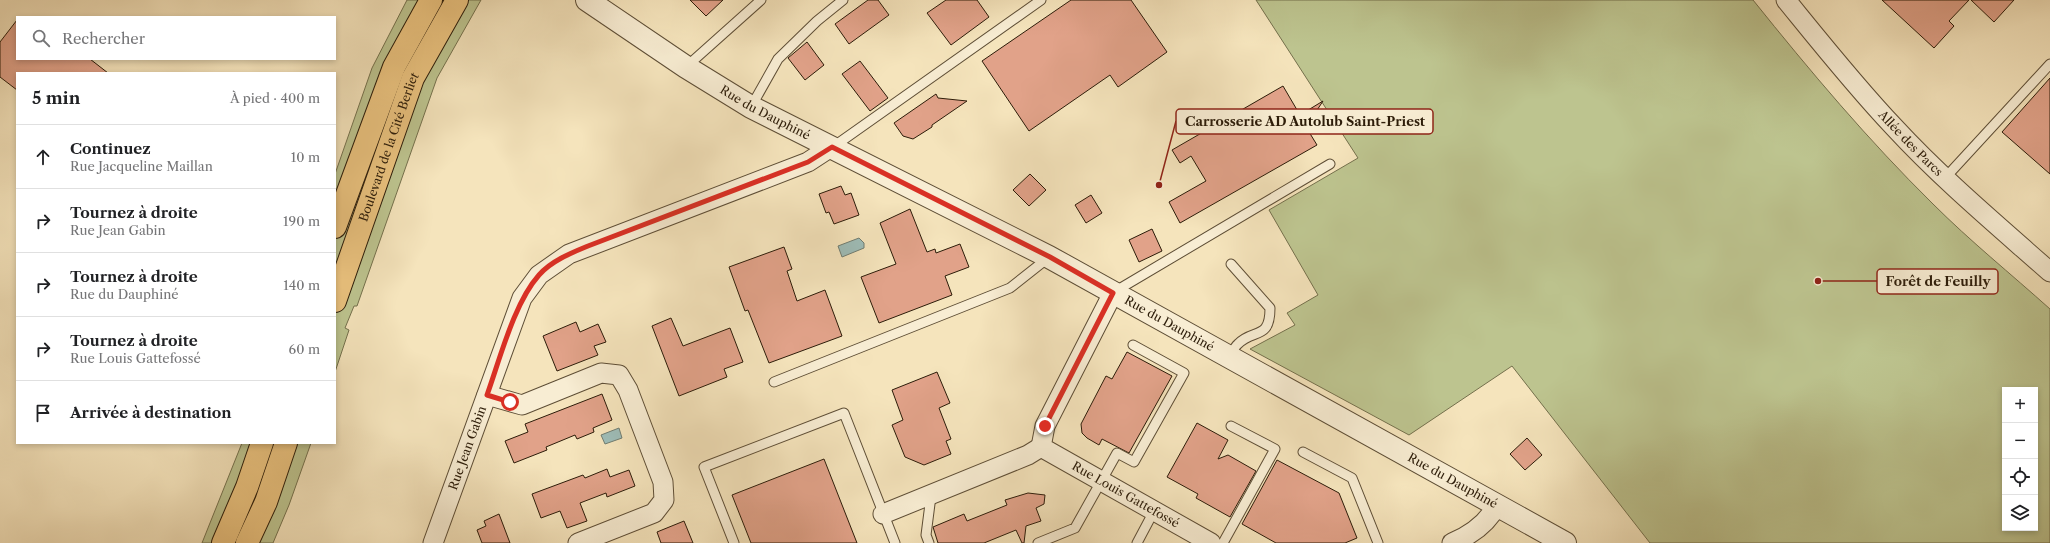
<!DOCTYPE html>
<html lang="fr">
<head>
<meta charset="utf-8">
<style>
  :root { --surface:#fff; --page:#f2f2f2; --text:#202124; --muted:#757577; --line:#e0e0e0 }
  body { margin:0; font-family:"Libre Caslon Text",serif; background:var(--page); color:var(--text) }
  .controls { position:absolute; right:12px; bottom:12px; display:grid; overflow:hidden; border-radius:0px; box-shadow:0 2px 6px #0003 }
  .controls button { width:36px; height:36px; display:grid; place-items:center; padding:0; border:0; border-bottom:1px solid var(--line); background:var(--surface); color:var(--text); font:20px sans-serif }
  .stop { position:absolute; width:12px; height:12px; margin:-9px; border:3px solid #d93025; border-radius:50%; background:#fff }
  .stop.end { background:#d93025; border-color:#fff; box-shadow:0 1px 4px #0008 }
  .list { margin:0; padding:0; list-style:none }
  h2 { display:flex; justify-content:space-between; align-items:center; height:52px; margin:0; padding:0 16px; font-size:17px }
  h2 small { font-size:13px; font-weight:400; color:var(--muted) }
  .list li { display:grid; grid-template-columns:26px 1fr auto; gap:12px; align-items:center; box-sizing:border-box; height:64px; padding:0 16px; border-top:1px solid var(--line) }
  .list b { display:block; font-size:15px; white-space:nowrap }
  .list p { margin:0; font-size:13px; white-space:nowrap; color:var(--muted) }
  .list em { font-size:13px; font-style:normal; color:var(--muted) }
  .icon { flex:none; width:22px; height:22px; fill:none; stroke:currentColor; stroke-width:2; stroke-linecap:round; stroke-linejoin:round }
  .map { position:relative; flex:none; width:2050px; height:543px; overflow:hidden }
  .search { position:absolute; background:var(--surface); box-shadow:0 2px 6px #0003; left:16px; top:16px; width:320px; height:44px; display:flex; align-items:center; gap:10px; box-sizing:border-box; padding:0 14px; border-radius:0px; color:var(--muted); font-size:15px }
  .panel { position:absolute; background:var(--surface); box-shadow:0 2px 6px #0003; left:16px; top:72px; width:320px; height:372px; border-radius:0px }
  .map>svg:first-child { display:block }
  .green { fill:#bdc48f; stroke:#74704c; fill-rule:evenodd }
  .water { fill:#9ebdb8; stroke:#707d72 }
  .building { fill:#e1a289; stroke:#2c1c09 }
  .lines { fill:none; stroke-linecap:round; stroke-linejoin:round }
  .service-casing { stroke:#5e4e36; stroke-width:11 }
  .minor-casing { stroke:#5e4e36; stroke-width:21 }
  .tertiary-casing { stroke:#5e4e36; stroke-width:24 }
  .primary-casing { stroke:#2c1c09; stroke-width:24 }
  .service { stroke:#f8edd3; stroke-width:9 }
  .minor { stroke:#f8edd3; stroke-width:19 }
  .tertiary { stroke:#f8edd3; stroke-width:22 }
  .primary { stroke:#eac27e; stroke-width:22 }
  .route { stroke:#d93025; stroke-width:5 }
  .labels { text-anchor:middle; stroke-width:3; stroke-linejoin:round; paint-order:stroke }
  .street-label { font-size:12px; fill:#2c1c09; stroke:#f8edd3 }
  .leader { fill:none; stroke:#8f2418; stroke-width:1.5 }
  .callout-dot { fill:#8f2418; stroke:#f8edd3; stroke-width:1.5 }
  .callout { fill:#f8edd3; stroke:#8f2418; stroke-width:1.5 }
  .callout-label { font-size:13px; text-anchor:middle; font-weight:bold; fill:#2c1c09 }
</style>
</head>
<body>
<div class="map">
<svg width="2050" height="543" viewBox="0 0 2050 543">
  <rect width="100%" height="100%" fill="#f5e4bc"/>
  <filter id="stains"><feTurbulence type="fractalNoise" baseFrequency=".005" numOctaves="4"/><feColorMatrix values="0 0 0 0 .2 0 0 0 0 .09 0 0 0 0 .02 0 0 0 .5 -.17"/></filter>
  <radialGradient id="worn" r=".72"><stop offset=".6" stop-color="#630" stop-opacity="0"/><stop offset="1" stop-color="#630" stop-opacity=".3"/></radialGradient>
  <path class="green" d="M407,0h74l-44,78 -80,228h-3l-9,22 4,2 -14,42v-198l37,-106z
    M1256,0h497c57,71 115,140 180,204 37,37 78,70 117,105v234h-400l-138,-177 -103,69 -159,-86 45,-24 -8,-12 31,-18 -49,-85 89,-52zM2005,390h30v138h-30z
    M242,443h69l-22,62 -16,38h-71z"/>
  <path class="water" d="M859,238l5,5v5l-22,9 -4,-11z
    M619,428l3,10 -17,6 -4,-9z"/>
  <path class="building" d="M690,0h33l-17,16z
    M868,0h10l11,15 -40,29 -14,-20z
    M946,0h31l12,17 -38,28 -24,-32z
    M1071,0h60l36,52 -49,35 -8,-12 -81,56 -47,-70z
    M1882,0h87l-20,21 5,5 -20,22z
    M1971,0h43l-20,22z
    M17,20v39h73l18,14h-91v17l-17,-13v-35z
    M807,42l17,23 -19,15 -17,-22z
    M860,61l28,37 -18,13 -28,-37z
    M2050,78v96l-48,-42z
    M1283,86l17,29 23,-14 -17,26 11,18 -137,78 -11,-21 37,-21 -15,-25 -11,7 -8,-13z
    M936,94l2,4 29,3 -35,24v2l-19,12 -10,-3 -9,-13z
    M1030,174l16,16 -17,16 -16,-16z
    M841,186l4,9 6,-2 8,22 -25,9 -5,-12 -3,1 -7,-19z
    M1091,195l11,18 -16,10 -11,-18z
    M910,209l17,43 8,-3 1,4 24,-9 9,23 -24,9 7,19 -73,28 -18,-46 35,-13 -16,-41z
    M1152,229l10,22 -23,11 -10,-22z
    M784,247l8,22 -5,2 10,30 28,-11 17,46 -73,27 -21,-53 -3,1 -16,-44z
    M671,318l12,28 47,-18 13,34 -19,7 3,8 -48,19 -27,-70z
    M576,322l4,10 18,-8 8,18 -12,4 4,9 -41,16 -14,-35z
    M1127,352l45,24 -43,77 -27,-14 -3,6 -12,-7 -5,-5 -1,-9 25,-48 6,3z
    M937,372l13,31 -11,5 12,31 -5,2 5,13 -27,11 -19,-8 -13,-32 11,-5 -11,-30z
    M602,394l10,26 -19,8 1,4 -17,7 -2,-4 -29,12 1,3 -33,13 -9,-22 23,-9 -3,-8z
    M1197,423l31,17 -10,19 10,-4 28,16 -26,46 -34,-19 2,-4 -31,-17z
    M1527,438l15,17 -17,15 -15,-16z
    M824,459l33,84h-106l-19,-48z
    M1277,460l62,33 18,45 -12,5h-69l-34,-19z
    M607,469l3,8 19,-7 6,16 -28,11 -1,-4 -26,10 7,18 -20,7 -7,-17 -19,7 -9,-24 51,-19 2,3z
    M1028,493l17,2 -1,9 -8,4 5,13 -15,5 -2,17h-2l-6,-13 -32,13h-46l-5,-16 31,-13 3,7 40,-16 -2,-5z
    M499,514l11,29h-28l-5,-13 9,-4 -2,-5z
    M684,521l9,22h-32l-4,-11z"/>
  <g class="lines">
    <defs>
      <path id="service" d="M686,67l75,-67
        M751,107l27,-48 39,-38 26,-21
        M833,147l208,-147
        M1946,177l104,-113
        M1114,292l216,-128
        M1230,358c2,-4 4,-11 8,-14 15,-16 32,-3 32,-36l-39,-44
        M774,382l236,-94 38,-30
        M1303,452l49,26 26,65
        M734,543l-30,-76 140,-54 51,130
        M929,543l-3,-8 5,-39
        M1038,543l37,-15 42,-75 17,9 50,-89 -51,-28
        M1137,543l17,-32
        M1223,543l52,-94 -44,-23"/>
      <g id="minor">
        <path id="s1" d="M1786,0c35,43 70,87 108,127 48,52 103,98 156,145"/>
        <path id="s2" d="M1113,293l-68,133 -4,21 170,96"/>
        <path d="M487,395l35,10 79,-32 18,2 9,15 35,92 1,18 -10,13 -76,30"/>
        <path d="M883,514l145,-59 13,-8"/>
        <path id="s3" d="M433,543l89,-245 17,-23 30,-21 239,-92 23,-15"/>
        <path d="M1452,543c19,-8 35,-19 45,-38"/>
      </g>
      <g id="tertiary">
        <path id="s4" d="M587,0l99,67 65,40 298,150 516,286"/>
      </g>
      <g id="primary">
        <path d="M335,227l59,-160 37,-67"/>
        <path id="s5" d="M335,301l78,-223 44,-78"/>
        <path d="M223,543l24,-56 15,-44"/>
        <path d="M247,543l19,-41 20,-59"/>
      </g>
    </defs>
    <use href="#service" class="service-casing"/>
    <use href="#minor" class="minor-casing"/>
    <use href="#tertiary" class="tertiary-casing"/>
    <use href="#primary" class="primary-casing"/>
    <use href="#service" class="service"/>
    <use href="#minor" class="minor"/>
    <use href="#tertiary" class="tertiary"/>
    <use href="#primary" class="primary"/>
  </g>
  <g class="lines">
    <path class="route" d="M510,402l-23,-7c13,-36 27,-92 52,-120 12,-14 32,-22 49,-29l220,-84 24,-15 218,110 63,36 -68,133"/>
  </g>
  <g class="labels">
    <g class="street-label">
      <text dy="4" stroke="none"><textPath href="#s4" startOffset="211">Rue du Dauphiné</textPath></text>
      <text dy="4" stroke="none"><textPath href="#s1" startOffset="190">Allée des Parcs</textPath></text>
      <text dy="4" stroke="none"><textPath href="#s5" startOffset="163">Boulevard de la Cité Berliet</textPath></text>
      <text dy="4" stroke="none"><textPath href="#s4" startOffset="667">Rue du Dauphiné</textPath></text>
      <text dy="4" stroke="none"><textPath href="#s3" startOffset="101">Rue Jean Gabin</textPath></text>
      <text dy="4" stroke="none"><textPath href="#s4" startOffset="991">Rue du Dauphiné</textPath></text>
      <text dy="4" stroke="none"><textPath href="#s2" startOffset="268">Rue Louis Gattefossé</textPath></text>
    </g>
  </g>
  <path class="leader" d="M1159 185L1176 121M1818 281L1877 281"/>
  <g class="callout-dot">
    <circle cx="1159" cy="185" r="4"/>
    <circle cx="1818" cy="281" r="4"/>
  </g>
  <g class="callout">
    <rect x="1176" y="109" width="257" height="25" rx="4"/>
    <rect x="1877" y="269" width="121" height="25" rx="4"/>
  </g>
  <g class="callout-label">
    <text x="1305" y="126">Carrosserie AD Autolub Saint-Priest</text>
    <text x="1938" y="286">Forêt de Feuilly</text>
  </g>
  <rect width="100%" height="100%" filter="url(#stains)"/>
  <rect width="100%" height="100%" fill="url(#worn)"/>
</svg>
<div class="controls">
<button>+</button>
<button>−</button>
<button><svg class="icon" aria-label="locate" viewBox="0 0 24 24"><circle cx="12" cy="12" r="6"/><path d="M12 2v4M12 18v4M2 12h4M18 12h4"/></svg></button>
<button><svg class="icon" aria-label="layers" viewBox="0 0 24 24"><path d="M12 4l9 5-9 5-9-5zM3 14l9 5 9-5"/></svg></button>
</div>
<div class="stop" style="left:510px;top:402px"></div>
<div class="stop end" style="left:1045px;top:426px"></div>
<div class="search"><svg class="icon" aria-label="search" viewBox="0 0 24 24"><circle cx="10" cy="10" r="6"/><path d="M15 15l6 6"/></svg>Rechercher</div>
<section class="panel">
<h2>5 min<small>À pied · 400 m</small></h2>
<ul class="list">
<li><svg class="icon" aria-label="ahead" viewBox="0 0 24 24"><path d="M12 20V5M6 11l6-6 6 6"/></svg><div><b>Continuez</b><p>Rue Jacqueline Maillan</p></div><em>10 m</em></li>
<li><svg class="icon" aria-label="right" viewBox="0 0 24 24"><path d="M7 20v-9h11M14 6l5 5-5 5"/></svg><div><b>Tournez à droite</b><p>Rue Jean Gabin</p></div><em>190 m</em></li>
<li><svg class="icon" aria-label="right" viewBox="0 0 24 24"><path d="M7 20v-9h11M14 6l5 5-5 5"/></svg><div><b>Tournez à droite</b><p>Rue du Dauphiné</p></div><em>140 m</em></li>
<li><svg class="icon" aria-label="right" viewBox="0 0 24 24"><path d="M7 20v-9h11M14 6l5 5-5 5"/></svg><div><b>Tournez à droite</b><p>Rue Louis Gattefossé</p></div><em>60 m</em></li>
<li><svg class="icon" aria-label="arrive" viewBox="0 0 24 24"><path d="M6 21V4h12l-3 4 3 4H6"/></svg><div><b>Arrivée à destination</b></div></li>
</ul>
</section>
</div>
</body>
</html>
